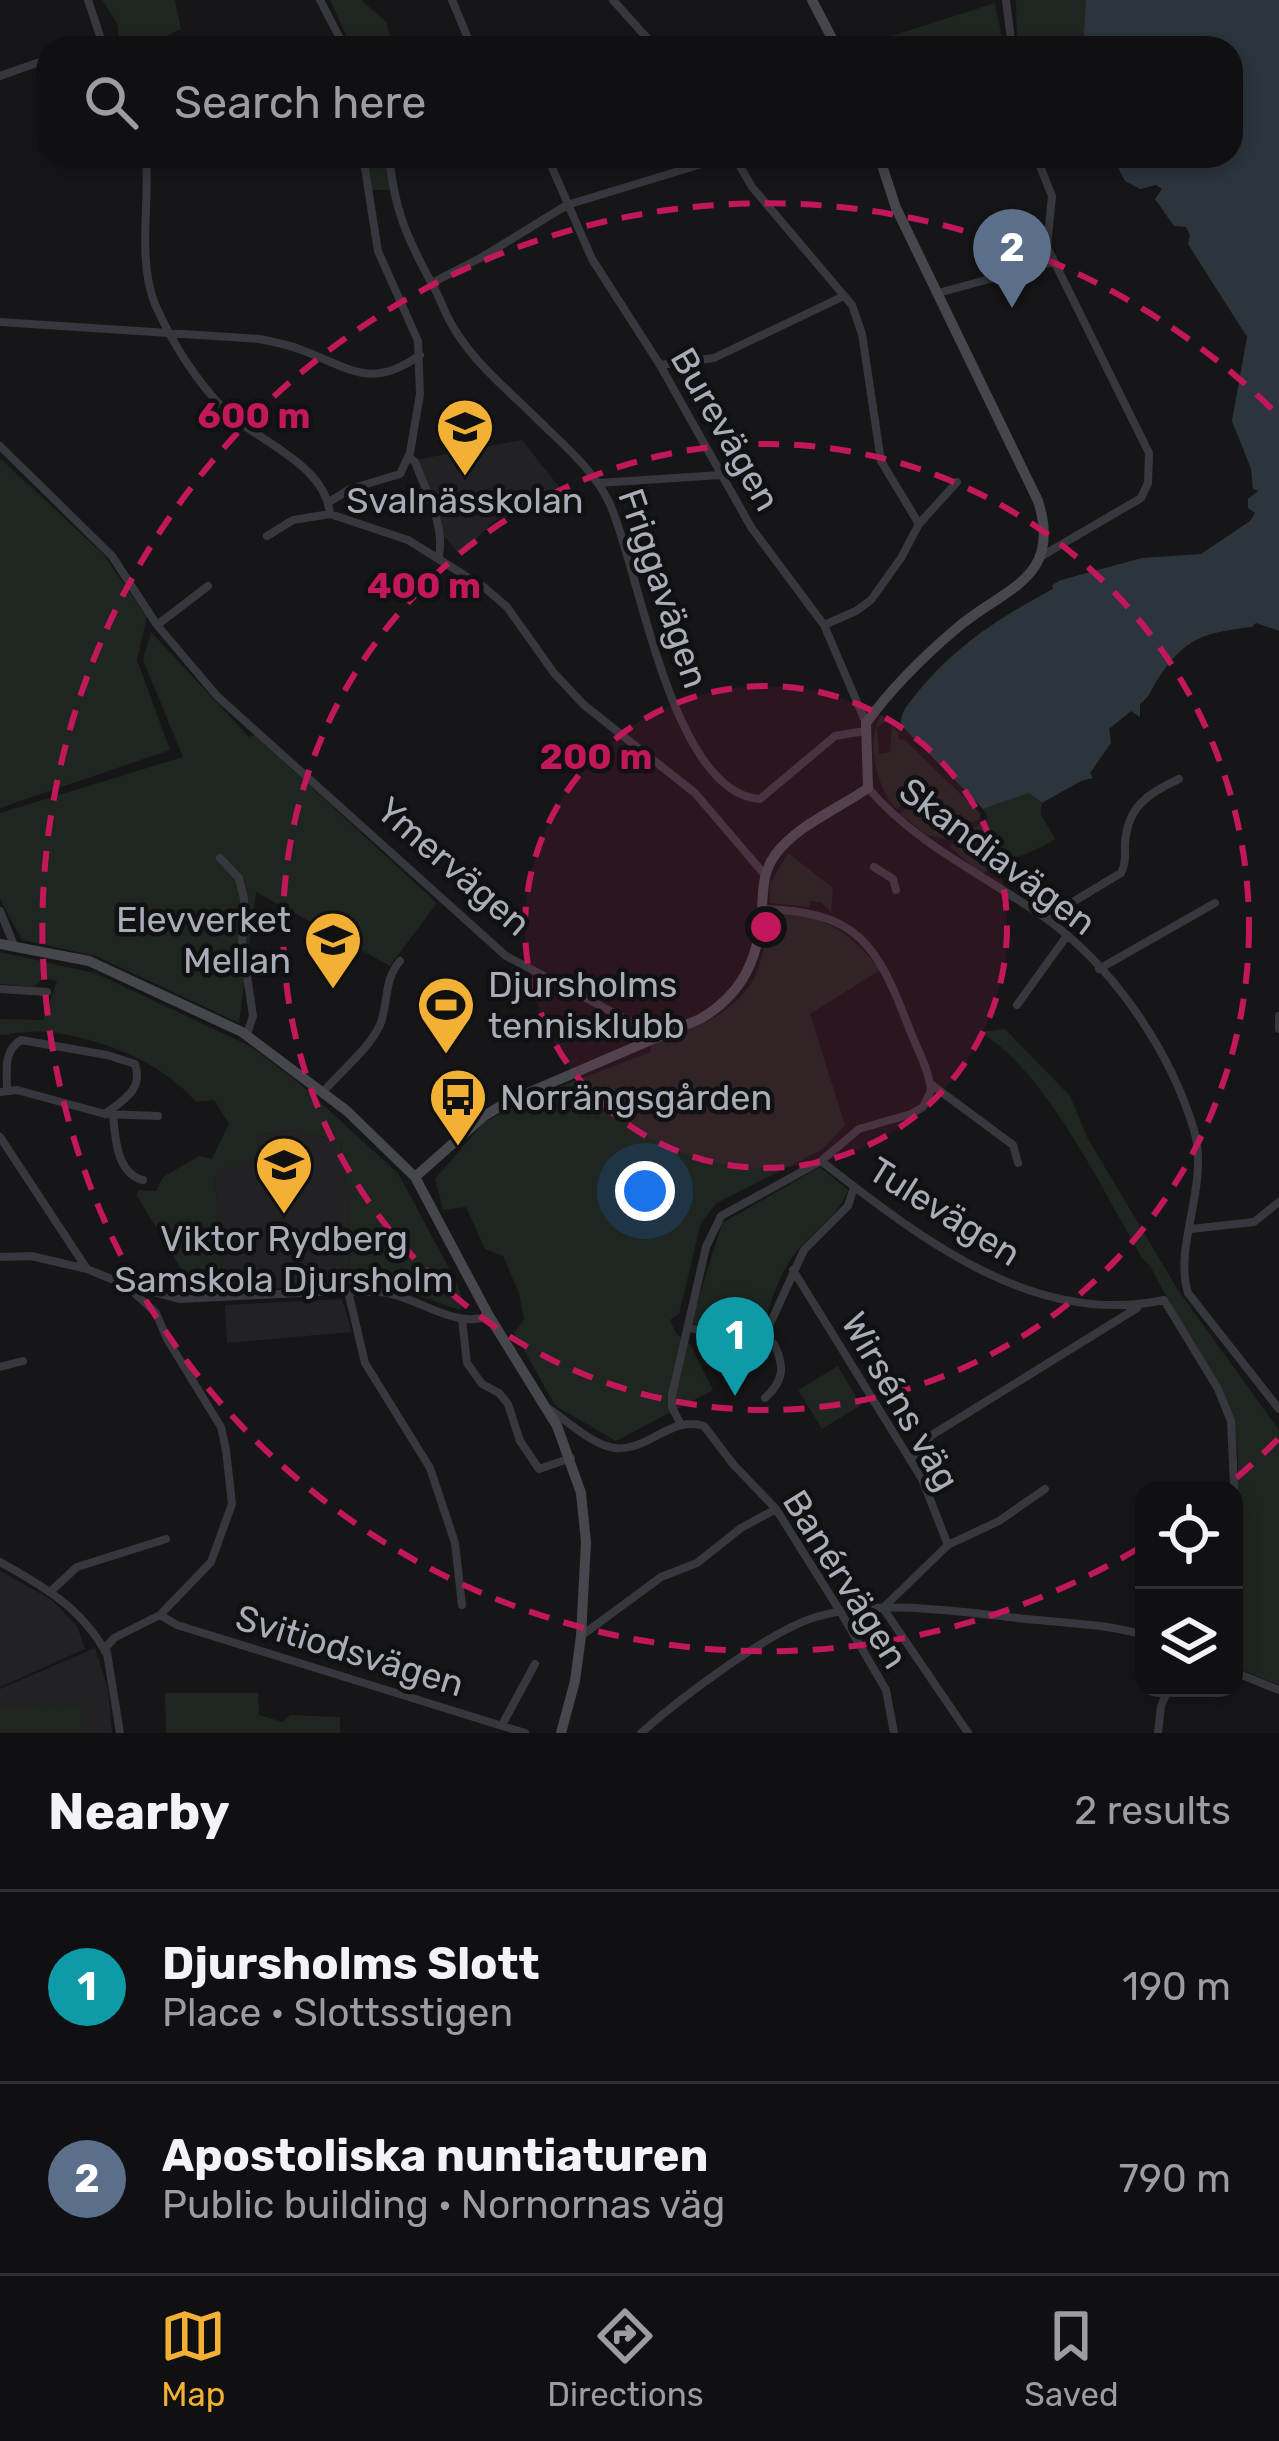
<!DOCTYPE html>
<html lang="en">
<head>
<meta charset="utf-8">
<style>
  :root { --surface:#101012; --page:#19191b; --text:#f1f3f6; --muted:#9c9d9f; --line:#303032; --accent:#f2b134 }
  body { margin:0; font-family:Rubik,sans-serif; background:var(--page); color:var(--text) }
  .controls { position:absolute; right:36px; bottom:36px; display:grid; overflow:hidden; border-radius:24px; box-shadow:0 6px 18px #0003 }
  .controls button { width:108px; height:108px; display:grid; place-items:center; padding:0; border:0; border-bottom:3px solid var(--line); background:var(--surface); color:var(--text); font:60px sans-serif }
  .you { position:absolute; left:645px; top:1191px; width:42px; height:42px; margin:-30px; border:9px solid #fff; border-radius:50%; background:#1a73e8; box-shadow:0 0 0 18px #1a73e833 }
  .badge { display:grid; place-items:center; width:78px; height:78px; border-radius:50%; background:var(--accent); color:#fff; font-size:39px; font-weight:700 }
  .pin { position:absolute; translate:-50% -99px; filter:drop-shadow(0 3px 6px #0008) }
  .pin::after { content:''; position:absolute; top:63px; width:42px; height:36px; background:inherit; clip-path:polygon(0 0,100% 0,50% 100%) }
  .list { margin:0; padding:0; list-style:none }
  h2 { display:flex; justify-content:space-between; align-items:center; height:156px; margin:0; padding:0 48px; font-size:51px }
  h2 small { font-size:39px; font-weight:400; color:var(--muted) }
  .list li { display:grid; grid-template-columns:78px 1fr auto; gap:36px; align-items:center; box-sizing:border-box; height:192px; padding:0 48px; border-top:3px solid var(--line) }
  .list b { display:block; font-size:45px; white-space:nowrap }
  .list p { margin:0; font-size:39px; white-space:nowrap; color:var(--muted) }
  .list em { font-size:39px; font-style:normal; color:var(--muted) }
  .icon { flex:none; width:66px; height:66px; fill:none; stroke:currentColor; stroke-width:2; stroke-linecap:round; stroke-linejoin:round }
  .map { position:relative; flex:none; width:1279px; height:1733px; overflow:hidden }
  .search { position:absolute; background:var(--surface); box-shadow:0 6px 18px #0003; left:36px; right:36px; top:36px; height:132px; display:flex; align-items:center; gap:30px; box-sizing:border-box; padding:0 42px; border-radius:36px; color:var(--muted); font-size:45px }
  .sheet { height:540px; background:var(--surface) }
  nav { display:flex; justify-content:space-around; align-items:center; box-sizing:border-box; height:168px; border-top:3px solid var(--line); background:var(--surface); font-size:33px; color:var(--muted) }
  nav a { display:grid; justify-items:center; gap:6px }
  nav .on { color:var(--accent) }
  .map>svg:first-child { display:block }
  .built { fill:#222225 }
  .green { fill:#1e261f }
  .water { fill:#2c353c }
  .lines { fill:none; stroke-linecap:round; stroke-linejoin:round }
  .street { stroke:#37383d; stroke-width:8 }
  .secondary { stroke:#45474d; stroke-width:10 }
  .ring { fill:none; stroke:#c2185b; stroke-width:6; stroke-dasharray:21 15 }
  .labels { text-anchor:middle; stroke-width:9; stroke-linejoin:round; paint-order:stroke }
  .street-label { font-size:36px; fill:#a8adb8; stroke:#111113 }
  .poi-label { font-size:36px; fill:#a8adb8; stroke:#111113 }
  .centre { fill:#c2185b; stroke:#111113; stroke-width:6 }
  .ring-label { font-size:36px; text-anchor:middle; font-weight:bold; fill:#c2185b; stroke:#111113; stroke-width:9; stroke-linejoin:round; paint-order:stroke }
</style>
</head>
<body>
<div class="map">
<svg width="1279" height="1733" viewBox="0 0 1279 1733">
  <rect width="100%" height="100%" fill="#161618"/>
  <path class="built" d="M522,440l41,52 -69,29 -34,34 -17,-20 -28,-75z
    M296,1130l45,11 4,42 4,4 1,98 -127,6 -8,-112 4,-10 37,-34z
    M342,1299l10,33 -125,11 -2,-38z
    M0,1571l52,29 25,26 8,23 -85,38z
    M95,1648l13,41 4,44h-112v-44z"/>
  <path class="green" d="M102,0h73l6,29 -40,19h-21l-3,-25z
    M330,0h31l25,22 8,26h-42z
    M1016,0h70l-3,48h-66z
    M995,3l9,45h-150z
    M368,156h25l5,34h-28z
    M0,458l104,97 43,62 -10,43 33,90 -170,58z
    M151,632l98,105 6,-2 182,168 -47,63 -134,-74 -17,131 -143,-67 -74,-16 -22,-41v-86l183,-56 -40,-97z
    M881,715l7,5 -11,7 2,27 11,-2 2,-26 6,6v7l7,1 76,74 -2,5 -16,7 -39,-40 -28,23c-20,-24 -31,-66 -15,-94z
    M1029,793l13,10 -1,11 14,25c-22,15 -49,20 -74,35l-32,-28 26,-14 -1,-4 14,-10 -5,-9z
    M910,805l26,26 11,-11 10,12 -11,7 -19,-4 -27,-21z
    M788,853l45,35 -2,24 -10,-10 -11,-1v6l-40,-4v-19z
    M780,913c43,0 74,23 100,57l-70,44 35,111 -22,24 -106,54 -16,20 -22,91 -9,6 6,13 15,12 22,45 -97,51 -59,-34 -6,-9 -37,-65 10,-13 -5,-27 -16,-37 -18,-7 -19,-42 -23,3 -8,-31 48,-56 44,-24 124,-47v-8c38,-15 80,-26 102,-64 11,-19 11,-43 18,-63z
    M0,952l95,21 155,73 49,37 99,90 58,108 8,23 -5,6 -75,-27 -34,2 -1,-97 -4,-4 -4,-43 -45,-11 -40,5 4,22 -41,12 -4,10 8,112h-13l-2,-7 -23,-1v-8l-48,-79 1,-6 18,1 7,-14 36,-21 13,3 17,-35 -15,-24 -18,2c-34,-40 -97,-65 -149,-70 -15,-2 -32,2 -47,3v-16l43,1 14,-39 -13,-3 -10,9 -34,-3z
    M1005,1029l65,67 18,43 90,151 101,140v255l-37,-15 -4,-6v-210l-6,-37 -82,-151 -8,-8c-37,-64 -98,-191 -163,-226z
    M820,1167l28,23c-12,30 -36,41 -54,65 -19,25 -23,52 -35,79l-68,-11 31,-100z
    M838,1366l23,39 -39,24 -24,-39z
    M165,1693h93l1,22 24,7 7,-7 50,2v16h-174z
    M82,1706l1,27h-83v-26z"/>
  <path class="water" d="M1086,0h193v631l-23,-8 -4,4c-51,6 -67,11 -96,55 -6,10 -6,14 -16,22v13l-9,-6 -22,18 2,14 -21,30 3,5 -12,3 -39,22 -13,-10 -46,16 -82,-84c-1,-14 8,-21 16,-32 38,-47 83,-76 136,-104l-1,-4 9,-5 81,-22 59,-4 49,-33 5,-8 -7,-5v-9l10,-8 -5,-2 -2,-20 -19,-48 15,-84 -59,-93 2,-9 -4,-8 -12,-1 -19,-27 7,-10 -6,-4 -16,4 -15,-8 -13,-25h119v-108h-148z"/>
  <g class="lines">
    <path class="street" d="M88,0l16,48
      M320,0l25,48
      M452,0l20,48
      M613,0l43,48
      M1006,0l6,48
      M0,76l48,-17
      M146,156c4,47 -9,103 9,148 16,37 42,79 72,108 31,29 99,53 103,102
      M389,156c5,53 18,82 43,128 8,13 12,28 20,41 19,34 51,61 79,88 27,27 61,54 78,89 30,64 62,292 151,297l75,-63 30,-5
      M547,156l45,103 68,106 91,162 73,98 42,98
      M734,156l18,31 100,118 10,29 19,127 38,63
      M1036,156l16,40 -5,51 102,206 -1,30 -7,15 -101,59
      M432,283l52,-27 83,-51 161,-49
      M938,293l115,-31
      M0,322l260,17c13,3 27,5 39,10 50,18 71,42 121,6
      M660,365l54,-7 130,-62
      M0,446l112,110 45,69 60,71 289,260 127,67 16,15
      M409,457l6,5c11,29 30,63 24,94
      M599,483l121,-8
      M329,502l21,-13 50,-15 10,-21 10,-59 -2,-53 -40,-90 -15,-95
      M267,536l26,-16 37,-6 78,26 77,48 22,19 47,66 30,32 111,88 70,82
      M157,625l51,-39
      M824,625l32,-14 15,-11 30,-42 18,-34 38,-42
      M868,788c50,58 115,86 176,129 69,49 126,133 150,213 16,55 -21,116 -6,163l91,116
      M220,858l19,20 5,21 -2,43 11,74 -6,18
      M874,867l19,12 3,11
      M0,911l14,34
      M1046,918l75,-45c5,-10 4,-18 4,-29 2,-37 23,-51 54,-65
      M1099,969l116,-66
      M0,989l47,3
      M1017,1005l49,-68
      M1279,1016v13
      M932,1085l81,60 5,18
      M7,1090c0,-20 -4,-39 14,-50l86,15 28,9c9,26 -12,36 -30,50
      M0,1092l17,-2 88,24 53,2
      M323,1092c18,-21 45,-42 57,-67 9,-22 3,-44 20,-64
      M113,1115c2,23 4,59 30,65
      M0,1137l87,132 39,16 30,28 11,26 54,88 5,23 6,54 -21,58 -51,53 -46,23 -8,9 14,86
      M821,1161c98,76 212,167 343,139l54,89 13,32 7,149 -4,97
      M1191,1229l63,-7 25,-20
      M0,1257l31,-1 56,13
      M793,1270l129,209 26,66 -65,63 85,125
      M131,1286l48,13 141,-7
      M462,1319l5,44 15,21 17,9 9,11 12,37 19,28 32,-11
      M688,1328l75,11
      M0,1367l23,-6
      M765,1398c19,-17 20,-32 9,-54l-11,-5 41,-89 44,-44 6,-19
      M549,1409c19,12 43,36 66,39 33,4 55,-33 89,-22l29,38 43,45 64,102 46,79 8,43
      M680,1423l-8,-16v-12l34,-148 15,-31 100,-55 38,-32 52,-15 12,-7 8,-16c-2,-22 -14,-42 -22,-63 -32,-84 -51,-117 -147,-119
      M910,1460l22,-25 205,-127
      M948,1545l51,-24 46,-32
      M0,1562c43,24 82,46 106,91
      M51,1591l26,-24 89,-28
      M462,1605l-7,-62 -25,-75 -65,-105 -17,-72c13,1 26,0 39,2 33,6 69,36 102,23
      M160,1615l17,10 348,108
      M581,1636l80,-59 36,-14 44,-35 35,-19
      M1234,1672l45,18
      M502,1725l33,-61
      M641,1733c38,-34 128,-102 175,-116 62,-19 147,-5 210,2 39,4 80,5 118,16
      M1158,1733l3,-27 8,-18"/>
    <path class="secondary" d="M812,0l25,48
      M0,944l89,17 153,71 105,79 68,66 74,139 68,110 24,67 5,49 -5,94 -6,45 -14,52
      M415,1177l69,-61 25,-15 191,-82c43,-25 59,-61 62,-110 1,-19 1,-38 13,-54 22,-30 63,-46 93,-67l-2,-65c25,-34 59,-68 91,-95 47,-40 106,-49 81,-127l-142,-293 -17,-52"/>
  </g>
  <circle cx="766" cy="927" r="241" fill="#c2185b" fill-opacity=".12"/>
  <g class="ring">
    <circle cx="766" cy="927" r="241"/>
    <circle cx="766" cy="927" r="483"/>
    <path d="M1278 1439A724 724 0 0 1 1222 1490M1139 1548A724 724 0 1 1 1278 415"/>
  </g>
  <defs>
    <symbol id="school-pin" viewBox="-11 -11 22 30"><path d="M0 17L-7.5 6A9.5 9.5 0 1 1 7.5 6Z" fill="#f2b134" stroke="#111113"/><path d="M0-5L7-2L0 1L-7-2ZM-4 1L0 2.5L4 1V4Q0 6-4 4Z" fill="#111"/></symbol>
    <symbol id="stadium-pin" viewBox="-11 -11 22 30"><path d="M0 17L-7.5 6A9.5 9.5 0 1 1 7.5 6Z" fill="#f2b134" stroke="#111113"/><path d="M0-5a6.5 5 0 1 0 0 10a6.5 5 0 1 0 0-10ZM-3.5-1.8h7v3.6h-7Z" fill="#111"/></symbol>
    <symbol id="bus-pin" viewBox="-11 -11 22 30"><path d="M0 17L-7.5 6A9.5 9.5 0 1 1 7.5 6Z" fill="#f2b134" stroke="#111113"/><path d="M-5-6H5V4H4V6H2V4H-2V6H-4V4H-5ZM-3.5-4V0h7V-4ZM-3.5 1.2v1.5H-2V1.2ZM2 1.2v1.5H3.5V1.2Z" fill="#111"/></symbol>
  </defs>
  <g fill-rule="evenodd">
    <use href="#school-pin" x="432" y="394" width="66" height="90"/>
    <use href="#school-pin" x="300" y="907" width="66" height="90"/>
    <use href="#stadium-pin" x="413" y="972" width="66" height="90"/>
    <use href="#bus-pin" x="425" y="1064" width="66" height="90"/>
    <use href="#school-pin" x="251" y="1132" width="66" height="90"/>
  </g>
  <g class="labels">
    <g class="street-label">
      <text transform="translate(726 429) rotate(60)" y="13">Burevägen</text>
      <text transform="translate(664 588) rotate(71)" y="13">Friggavägen</text>
      <text transform="translate(998 856) rotate(37)" y="13">Skandiavägen</text>
      <text transform="translate(454 866) rotate(41)" y="13">Ymervägen</text>
      <text transform="translate(945 1211) rotate(32)" y="13">Tulevägen</text>
      <text transform="translate(901 1401) rotate(60)" y="13">Wirséns väg</text>
      <text transform="translate(846 1579) rotate(58)" y="13">Banérvägen</text>
      <text transform="translate(350 1650) rotate(17)" y="13">Svitiodsvägen</text>
    </g>
    <g class="poi-label">
      <text x="465" y="513">Svalnässkolan</text>
      <text x="291" y="932" text-anchor="end">Elevverket<tspan x="291" dy="41">Mellan</tspan></text>
      <text x="488" y="997" text-anchor="start">Djursholms<tspan x="488" dy="41">tennisklubb</tspan></text>
      <text x="500" y="1110" text-anchor="start">Norrängsgården</text>
      <text x="284" y="1251">Viktor Rydberg<tspan x="284" dy="41">Samskola Djursholm</tspan></text>
    </g>
  </g>
  <circle cx="766" cy="927" r="18" class="centre"/>
  <g class="ring-label">
    <text x="254" y="428">600 m</text>
    <text x="424" y="598">400 m</text>
    <text x="596" y="769">200 m</text>
  </g>
</svg>
<div class="controls">
<button><svg class="icon" aria-label="locate" viewBox="0 0 24 24"><circle cx="12" cy="12" r="6"/><path d="M12 2v4M12 18v4M2 12h4M18 12h4"/></svg></button>
<button><svg class="icon" aria-label="layers" viewBox="0 0 24 24"><path d="M12 4l9 5-9 5-9-5zM3 14l9 5 9-5"/></svg></button>
</div>
<div class="you"></div>
<div class="pin badge" style="left:735px;top:1396px;background:#0f9aa8">1</div>
<div class="pin badge" style="left:1012px;top:308px;background:#5c6f8a">2</div>
<div class="search"><svg class="icon" aria-label="search" viewBox="0 0 24 24"><circle cx="10" cy="10" r="6"/><path d="M15 15l6 6"/></svg>Search here</div>
</div>
<section class="sheet">
<h2>Nearby<small>2 results</small></h2>
<ul class="list">
<li><span class="badge" style="background:#0f9aa8">1</span><div><b>Djursholms Slott</b><p>Place · Slottsstigen</p></div><em>190 m</em></li>
<li><span class="badge" style="background:#5c6f8a">2</span><div><b>Apostoliska nuntiaturen</b><p>Public building · Nornornas väg</p></div><em>790 m</em></li>
</ul>
</section>
<nav>
<a class="on"><svg class="icon" aria-label="map" viewBox="0 0 24 24"><path d="M3 6l6-2 6 2 6-2v14l-6 2-6-2-6 2zM9 4v14M15 6v14"/></svg>Map</a>
<a><svg class="icon" aria-label="directions" viewBox="0 0 24 24"><path d="M12 3l9 9-9 9-9-9zM9 14v-3h6M13 9l2 2-2 2"/></svg>Directions</a>
<a><svg class="icon" aria-label="saved" viewBox="0 0 24 24"><path d="M7 4h10v16l-5-4-5 4z"/></svg>Saved</a>
</nav>
</body>
</html>
